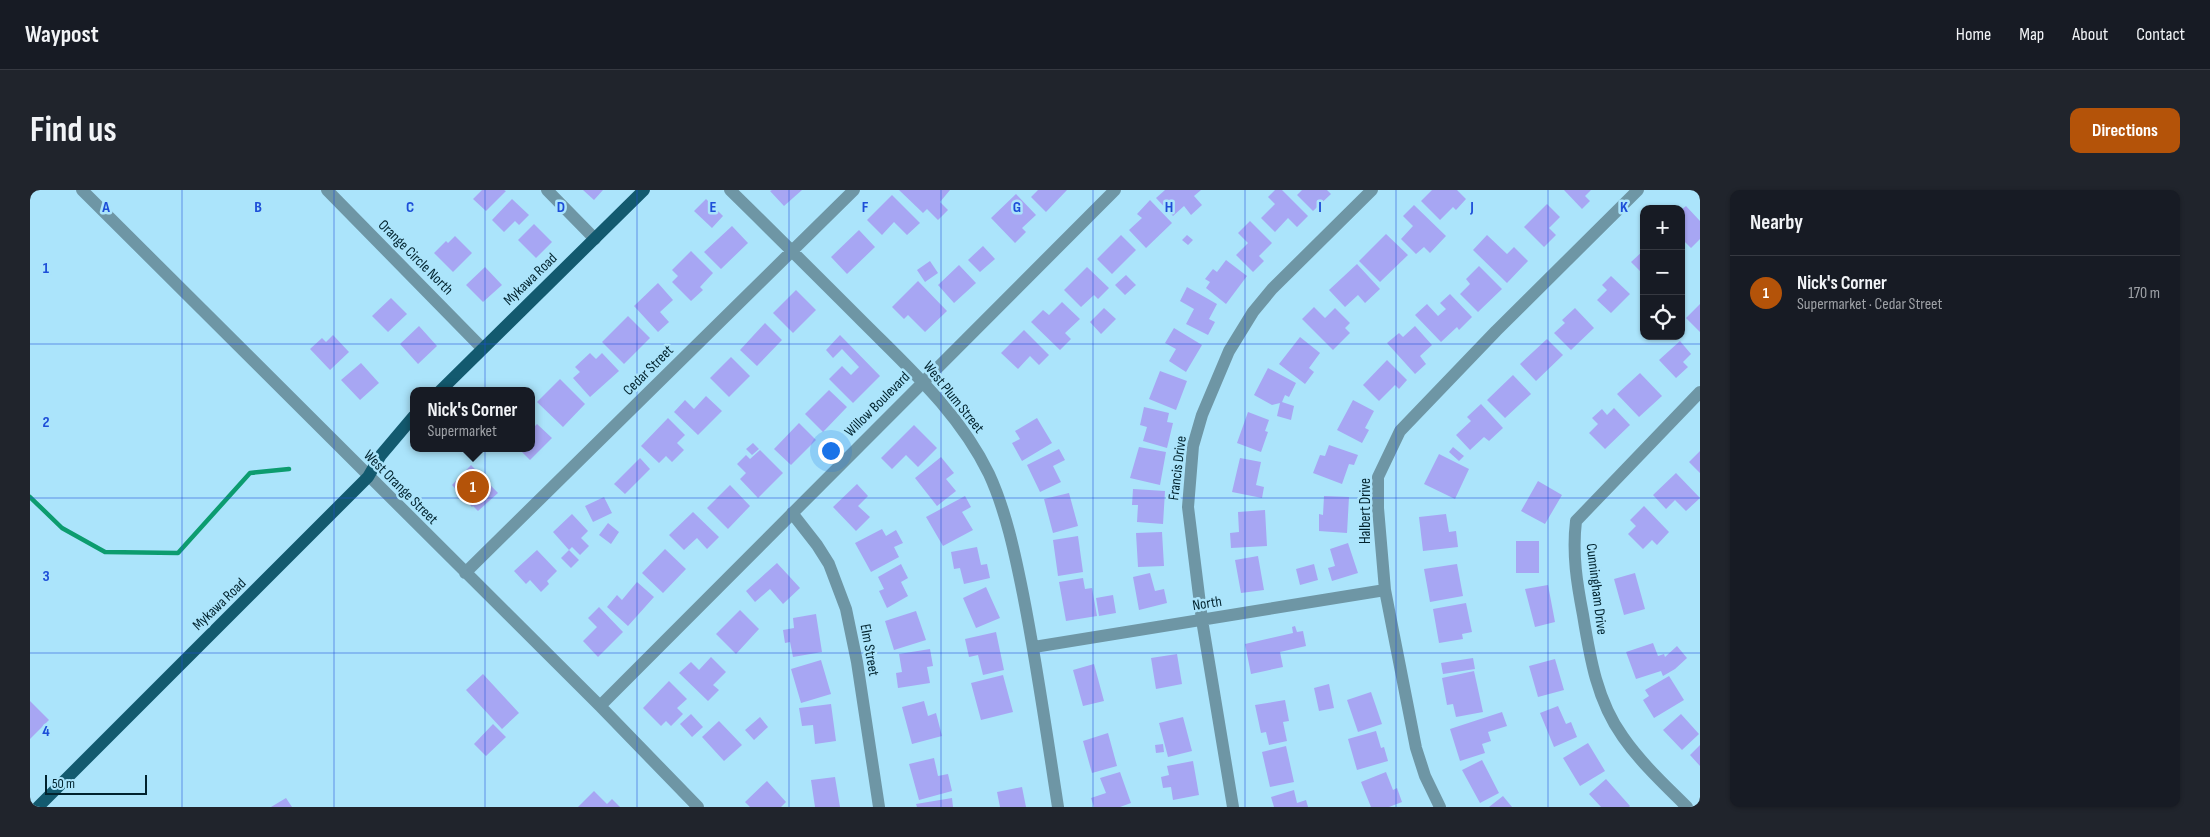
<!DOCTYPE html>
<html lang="en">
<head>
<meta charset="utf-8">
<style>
  :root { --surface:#171b24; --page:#20242c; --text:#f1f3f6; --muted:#9ea1a6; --line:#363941; --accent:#b45309 }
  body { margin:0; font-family:"Sofia Sans Condensed",sans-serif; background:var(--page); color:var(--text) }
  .controls { position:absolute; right:15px; top:15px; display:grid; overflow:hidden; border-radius:10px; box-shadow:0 1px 4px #0004 }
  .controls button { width:45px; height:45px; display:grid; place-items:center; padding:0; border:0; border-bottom:1px solid var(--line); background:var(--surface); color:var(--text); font:25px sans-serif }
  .scale { position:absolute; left:15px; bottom:12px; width:102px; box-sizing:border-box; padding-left:5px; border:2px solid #01232e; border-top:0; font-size:14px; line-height:18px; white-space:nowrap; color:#01232e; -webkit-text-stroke:4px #abe4fb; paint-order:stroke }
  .you { position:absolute; left:800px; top:260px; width:18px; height:18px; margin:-12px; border:4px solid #fff; border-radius:50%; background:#1a73e8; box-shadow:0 0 0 8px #1a73e833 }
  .badge { display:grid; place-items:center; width:32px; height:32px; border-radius:50%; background:var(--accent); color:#fff; font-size:16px; font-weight:700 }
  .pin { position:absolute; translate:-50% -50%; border:2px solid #fff; box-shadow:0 1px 5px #0006 }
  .popup { position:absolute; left:380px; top:197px; width:125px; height:65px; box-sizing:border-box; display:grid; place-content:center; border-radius:10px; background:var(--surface); filter:drop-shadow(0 1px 4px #0005); font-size:16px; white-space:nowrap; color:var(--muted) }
  .popup b { font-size:19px; color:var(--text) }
  .popup::after { content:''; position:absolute; left:50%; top:100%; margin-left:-10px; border:10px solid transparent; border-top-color:var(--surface) }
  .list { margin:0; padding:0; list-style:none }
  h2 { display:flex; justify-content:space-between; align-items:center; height:65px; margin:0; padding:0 20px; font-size:21px }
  h2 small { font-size:16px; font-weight:400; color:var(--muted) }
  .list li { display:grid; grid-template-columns:32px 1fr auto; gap:15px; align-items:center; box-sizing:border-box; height:75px; padding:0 20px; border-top:1px solid var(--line) }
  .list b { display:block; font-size:19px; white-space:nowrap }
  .list p { margin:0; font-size:16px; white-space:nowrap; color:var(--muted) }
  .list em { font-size:16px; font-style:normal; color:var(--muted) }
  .icon { flex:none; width:28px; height:28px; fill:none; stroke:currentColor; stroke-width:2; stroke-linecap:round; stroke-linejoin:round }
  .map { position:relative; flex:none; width:1670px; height:617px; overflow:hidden; border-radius:10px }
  header { display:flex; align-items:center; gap:30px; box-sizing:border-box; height:70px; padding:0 25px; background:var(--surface); border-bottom:1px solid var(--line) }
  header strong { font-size:24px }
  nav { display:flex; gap:28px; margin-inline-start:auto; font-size:18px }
  .intro { display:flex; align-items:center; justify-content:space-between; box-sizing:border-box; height:120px; padding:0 30px }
  h1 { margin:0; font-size:35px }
  .button { padding:12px 22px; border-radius:10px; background:var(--accent); color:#fff; font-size:18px; font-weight:700 }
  main { display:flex; gap:30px; padding:0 30px }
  aside { flex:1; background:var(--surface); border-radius:10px; box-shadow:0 1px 4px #0004 }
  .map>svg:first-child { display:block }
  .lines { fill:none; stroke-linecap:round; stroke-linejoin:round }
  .stream { stroke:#0c9c6f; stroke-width:4.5 }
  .building { fill:#a7a6f3 }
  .minor { stroke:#6e96a5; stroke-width:12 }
  .major { stroke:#135a6f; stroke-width:12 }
  .grid { fill:none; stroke:#1d4ed8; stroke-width:1; stroke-opacity:0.55 }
  .labels { text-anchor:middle; stroke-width:5; stroke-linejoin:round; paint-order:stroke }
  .street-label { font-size:15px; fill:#01232e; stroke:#abe4fb }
  .grid-label { font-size:16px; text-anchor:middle; font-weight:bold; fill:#1d4ed8; stroke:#abe4fb; stroke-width:5; stroke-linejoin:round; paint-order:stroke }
</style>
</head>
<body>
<header>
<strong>Waypost</strong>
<nav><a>Home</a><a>Map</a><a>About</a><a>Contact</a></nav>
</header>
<div class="intro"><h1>Find us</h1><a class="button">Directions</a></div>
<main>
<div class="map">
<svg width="1670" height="617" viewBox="0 0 1670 617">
  <rect width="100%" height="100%" fill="#abe4fb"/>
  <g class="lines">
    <path class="stream" d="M0,307l32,31 43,24 73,1 72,-80 39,-4"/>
  </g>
  <path class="building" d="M452,0h22l2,1 -20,20 -13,-12z
    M553,0h20l-9,10z
    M742,0h30l-18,16 -14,-15z
    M869,0h51l-10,12 8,8 -10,10 -11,-11 -4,4z
    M1008,0h29l-21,22 -15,-15z
    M1135,0h36l-7,6 8,9 -11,10 -7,-9 -11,10 -17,-18z
    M1245,0h7l26,26 -11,11 -9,-9 -13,14 -14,-14 14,-14 -7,-7z
    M1272,0h25l4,4 -18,17 -16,-16z
    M1402,0h25l9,9 -10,11 -3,-3 -13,13 -19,-19z
    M1534,0h27l-6,6 5,5 -8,8z
    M986,4l20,21 -14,13 4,4 -11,11 -24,-25z
    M862,5l28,28 -13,12 -13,-13 -12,13 -15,-15z
    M482,9l17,16 -10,10 -4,-4 -11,11 -12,-12z
    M676,9l17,17 -11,12 -18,-17z
    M1120,10l22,23 -26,25 -17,-18 13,-12 -5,-4z
    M1517,14l13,13 -11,11 7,7 -12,12 -20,-20z
    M1384,15l32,31 -16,17 -6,-6 -8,7 -15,-15 12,-13 -10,-10z
    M1656,16l14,15v18l-9,9 -10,-10v-28z
    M1220,31l22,22 -13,13 5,5 -11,11 -17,-17 12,-12 -10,-10z
    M504,34l18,18 -16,16 -18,-18z
    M702,36l16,17 -27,26 -17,-17z
    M829,40l16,17 -28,27 -16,-17z
    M1356,44l22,21 -28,27 -21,-21z
    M1091,45l15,15 -24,24 -15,-15z
    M1157,45l6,5 -5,5 -6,-5z
    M1457,45l20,19 7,-7 14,14 -21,22 -34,-33z
    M425,46l17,17 -19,19 -19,-19 12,-12 2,2z
    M953,56l12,13 -15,13 -12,-12z
    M1614,60v25l-13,-13z
    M661,61l22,22 -13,14 3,3 -12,11 -19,-19 6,-6 -6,-6z
    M1196,70l21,16 -21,28 -20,-16 4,-6 -5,-3 8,-10 4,3z
    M900,71l8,12 -13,9 -8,-12z
    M1327,74l23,25 -15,14 -7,-8 -13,12 -16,-17z
    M929,75l17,18 -22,20 -16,-18z
    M1449,76l23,23 -24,23 -18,-18 10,-10 -4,-5z
    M455,77l17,18 -19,17 -17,-17z
    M1057,77l22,21 -11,11 -4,-4 -13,12 -17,-17z
    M1096,85l10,10 -11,10 -10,-10z
    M1581,86l19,18 -19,19 -14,-13 10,-10 -5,-5z
    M888,91l29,30 -22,21 -17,-17 -4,4 -12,-12z
    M628,93l15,17 -13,12 9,10 -11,10 -24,-26z
    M1157,97l30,17 -8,15 6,3 -7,13 -22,-11 8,-15 -14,-8z
    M766,100l20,20 -23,23 -20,-20z
    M1420,104l22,23 -13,13 -2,-3 -16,15 -26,-27 12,-11 11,12 8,-7 -6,-6z
    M361,108l16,16 -19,18 -16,-16z
    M1032,112l18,17 -15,14 6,6 -11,11 -29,-28 12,-12 6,5z
    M1670,114v28l-14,-14z
    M1284,117l11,11 10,-10 15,15 -5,5 5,5 -17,17 -31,-31z
    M1074,118l12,11 -15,15 -11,-12z
    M1545,118l19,20 -23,22 -17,-17 11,-10 -3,-3z
    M598,126l22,22 -26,26 -22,-22z
    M735,133l17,17 -25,26 -17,-16z
    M389,136l18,20 -19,18 -18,-20z
    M1385,136l17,19 -12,11 6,8 -11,10 -28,-31 12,-10 4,4z
    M1144,138l28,17 -16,27 -17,-11 7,-12 -11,-6z
    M994,140l25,25 -10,10 -9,-9 -12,13 -17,-16z
    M303,145l16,17 -19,18 -20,-21 12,-11 4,4z
    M810,145l40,41 -27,27 -24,-24 13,-13 9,9 8,-8 -17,-18 -9,9 -7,-8z
    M1270,147l20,16 -11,15 5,4 -9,12 -26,-20z
    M1517,149l16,16 -27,26 -16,-17z
    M1650,151l11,13 -8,8 5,5 -12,11 -17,-18z
    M560,163l6,6 6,-6 17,18 -29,26 -17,-19 7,-6 -5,-5z
    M701,167l19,19 -21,21 -19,-19z
    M1357,170l20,20 -8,9 -4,-4 -16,16 -16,-16z
    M331,173l18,20 -19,17 -19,-20z
    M1238,178l28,15 -7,14 -4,-2 -3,7 12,4 -3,14 -14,-4 3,-13 -8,2 -18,-10z
    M1130,181l27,10 -11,29 -27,-11z
    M1610,183l22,23 -23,21 -22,-23z
    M1483,185l18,19 -26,24 -18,-18z
    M530,189l25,25 -22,23 -26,-25z
    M799,200l18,17 -24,25 -18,-18z
    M676,206l16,15 -24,24 -24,-23 11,-12 9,9z
    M1323,210l21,11 -9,17 4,2 -7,13 -25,-13z
    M1451,214l22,24 -14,13 -5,-4 -14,13 -14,-15 15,-14 -4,-4z
    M1114,217l25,6 -2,9 6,1 -6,25 -24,-7 4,-14 -7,-2z
    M1584,218l16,17 -25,24 -16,-16 9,-9 -6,-6 10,-9 5,6z
    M1218,222l21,8 -4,11 3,1 -7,20 -24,-9z
    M638,228l17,17 -8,8 7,7 -12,12 -6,-6 -7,7 -18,-17z
    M1007,228l15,25 -30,18 -10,-18 8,-4 -5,-8z
    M769,233l17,17 -25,25 -17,-16z
    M507,234l15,14 -22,22 -12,-12h14v-19z
    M884,235l23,23 -19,19 -12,-12 -14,14 -11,-11z
    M723,253l6,6 -7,6 -6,-6z
    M1299,255l29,10 -4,10 -5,-1 -7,20 -29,-11 7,-18 5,1z
    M1109,257l27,5 -6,33 -30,-7z
    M1423,257l11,9 -5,5 -10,-9z
    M1029,259l6,11 -12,6 8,16 -21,10 -13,-27z
    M730,260l23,23 -25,25 -18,-19 6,-6 -9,-9 9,-9 4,4z
    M1670,261v22l-11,-11z
    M1409,264l30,15 -14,30 -31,-15z
    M911,267l13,16 -8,6 10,12 -19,15 -22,-28z
    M610,268l10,11 -25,25 -11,-10z
    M1210,268l21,4 -5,23 8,2 -2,11 -30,-6z
    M441,275l27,28 -20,18 -5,-5 -1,1 -20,-22z
    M1646,283l24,25 -14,13 -11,-11 -9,9 -13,-14z
    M1508,291l24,14 -17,29 -24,-13z
    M827,294l11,12 -10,10 12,11 -14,14 -23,-24z
    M700,295l20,21 -22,23 -21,-21z
    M1103,299l32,2 -2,33 -26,-2 1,-17h-6z
    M1039,303l9,33 -25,7 -9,-34z
    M935,306l6,11 -9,5 11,18 -30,16 -17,-29z
    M1294,306l25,1 -2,36 -28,-2v-17l4,1z
    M574,307l8,16 -19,9 -8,-16z
    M1614,316l25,26 -12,13 -5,-5 -9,9 -15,-15 8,-8 -6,-6z
    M1235,320l2,36 -36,2 -1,-15 9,-1 -1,-20z
    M663,322l26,25 -12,12 -10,-11 -13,12 -15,-15z
    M542,324l16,17 -7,7 8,8 -9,9 -8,-8 -3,3 -16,-18z
    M1416,324l3,18 7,-1 2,16 -35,4 -4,-34z
    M578,333l11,9 -8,12 -12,-9z
    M852,339l4,7 10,-6 7,13 -9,4 5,10 -28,15 -16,-29z
    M1132,342l2,34 -26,1 -2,-34z
    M1048,346l5,36 -25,4 -5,-36z
    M1486,351h23v32h-23z
    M1318,353l10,30 -26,8 -4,-13 7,-2 -5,-17z
    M947,357l4,18 6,-1 3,14 -26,6 -4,-16 -6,1 -3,-17z
    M635,359l21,20 -23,24 -21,-20z
    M507,360l20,21 -10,10 2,3 -8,8 -11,-12 -4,4 -12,-13z
    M539,360l10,10 -8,8 -10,-10z
    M1228,366l6,34 -23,3 -6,-33z
    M747,373l23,25 -17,16 -13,-15 -15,13 -9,-11z
    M871,374l7,14 -7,4 7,14 -21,12 -8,-17 5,-2 -6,-12z
    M1284,374l4,16 -18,5 -4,-16z
    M1427,374l6,32 -33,6 -6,-33z
    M1120,383l5,18 9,-2 3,14 -28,7 -6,-33z
    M1605,383l10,36 -21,6 -10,-36z
    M1053,388l2,11 7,-1 5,28 -31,5 -7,-39z
    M607,392l17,15 -26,29 -21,-19 10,-12 5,5z
    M1518,395l7,37 -20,5 -10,-38z
    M956,397l14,31 -24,10 -13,-30z
    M1083,405l3,18 -17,3 -3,-18z
    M1436,413l6,29 -10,2 1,5 -24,4 -6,-34z
    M569,417l24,25 -25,25 -15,-16 14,-14 -9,-9z
    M710,420l19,19 -23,25 -20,-20z
    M886,421l10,29 -32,10 -9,-29z
    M786,424l6,38 -29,5 -3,-15 -5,1 -2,-13 11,-2 -1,-10z
    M1265,436l2,6 6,-1 3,15 -26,6 3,15 -32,7 -6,-30 48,-11 -1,-6z
    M966,442l8,38 -21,5 -5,-20 -9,2 -4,-18z
    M1623,453l5,13 6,-2 1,3 12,-11 10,12 -12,11 -12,7 -2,-5 -25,8 -10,-27z
    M900,459l3,17 -6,1 3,16 -32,5 -2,-15 6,-1 -3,-18z
    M1147,464l5,30 -26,5 -5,-31z
    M681,467l15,15 -13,13 6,5 -11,11 -29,-28 12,-11 8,8z
    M1443,468l2,11 -32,5 -2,-11z
    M1525,469l9,31 -26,7 -9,-31z
    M791,470l10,34 -30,9 -10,-34z
    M1064,474l10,37 -21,5 -10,-36z
    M1444,481l9,41 -27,5 -3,-13 -6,1 -5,-27z
    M453,484l36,39 -17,16 -36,-39z
    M973,485l10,37 -32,8 -10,-37z
    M1639,486l15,24 -30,18 -11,-18 6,-4 -4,-6z
    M639,491l18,18 -10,9 6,6 -12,12 -5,-5 -5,5 -18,-18z
    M1299,494l5,24 -15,3 -5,-23z
    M1341,502l11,32 -24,8 -11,-32z
    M1255,510l4,21 -6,1 4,19 -18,4 -3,-13 -5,1 -6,-28z
    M0,511l19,19 -19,19z
    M894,511l4,15 8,-3 6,23 -30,8 -10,-37z
    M801,514l5,37 -21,3 -2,-19 -11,1 -3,-18z
    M1528,516l8,18 5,-2 6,15 -23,10 -14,-34z
    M1472,522l5,14 -19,6 3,9 -9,3 3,9 -25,8 -10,-32z
    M661,524l12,13 -11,10 -12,-13z
    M1651,524l18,20 -17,16 -19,-20z
    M730,527l8,10 -14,13 -9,-10z
    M1153,527l9,34 -24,6 -9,-34z
    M689,531l23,24 -18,16 -22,-24z
    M463,534l13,13 -20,19 -12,-12z
    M1346,541l5,17 3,-1 4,14 -31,9 -9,-31z
    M1078,543l9,33 -25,7 -9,-32z
    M1558,553l17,28 -25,15 -17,-28z
    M1133,554l1,8 -8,1 -1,-8z
    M1670,555v21l-10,-11z
    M1256,556l8,36 -24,5 -8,-35z
    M904,568l4,18 10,-2 4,17 -33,9 -10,-36z
    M1452,570l17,33 -19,10 -18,-33z
    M1163,571l6,34 -26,5 -2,-13 -8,1 -2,-11 8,-2 -2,-9z
    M1090,582l11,31 -11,4h-26l-3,-9 15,-5 -6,-15z
    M1356,582l7,18 4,-2 5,14 -13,5h-18l-10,-25z
    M805,587l5,30h-25l-4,-27z
    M1576,589l24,27 -1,1h-28l-12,-13z
    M737,591l19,21 -5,5h-31l-5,-5z
    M992,597l4,20h-26l-3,-15z
    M1264,600l3,13 9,-3 2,7h-34l-3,-10z
    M564,601l13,13 5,-5 8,8h-42z
    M1473,606l9,11h-23z
    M256,608l6,9h-21z
    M922,608l1,9h-36l-1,-3z"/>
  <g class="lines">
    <path class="minor" d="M52,0l518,516 98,101
      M297,0l155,158
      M517,0l48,49
      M700,0c45,44 90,89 134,133 47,47 96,91 125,151 17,37 26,80 34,120 14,71 24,142 35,213
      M762,323l25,32 12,19 17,45 11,53 22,145
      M435,383l389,-383
      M1004,457l351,-57
      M570,516l515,-516
      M1203,617l-31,-187 -14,-113 5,-61 9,-31 27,-64 24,-39 19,-23 100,-99
      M1410,617l-15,-31 -9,-28 -31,-158 -7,-82v-31l22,-46 96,-100 142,-141
      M1657,617c-22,-22 -46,-44 -64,-70 -26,-36 -33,-79 -40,-122 -6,-31 -11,-61 -7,-94l124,-129"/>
    <path class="major" d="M410,201l204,-201
      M8,617l330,-330 13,-22 33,-39"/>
  </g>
  <path class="grid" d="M152,0v617M304,0v617M455,0v617M607,0v617M759,0v617M911,0v617M1063,0v617M1215,0v617M1366,0v617M1518,0v617M0,154h1670M0,308h1670M0,463h1670"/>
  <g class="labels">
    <g class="street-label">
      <text transform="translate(386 67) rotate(45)" y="5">Orange Circle North</text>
      <text transform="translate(500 89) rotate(-44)" y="5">Mykawa Road</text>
      <text transform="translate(618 180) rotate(-45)" y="5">Cedar Street</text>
      <text transform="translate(924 207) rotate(51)" y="5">West Plum Street</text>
      <text transform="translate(847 214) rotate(-45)" y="5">Willow Boulevard</text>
      <text transform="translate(1147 278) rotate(-83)" y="5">Francis Drive</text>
      <text transform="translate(371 297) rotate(45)" y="5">West Orange Street</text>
      <text transform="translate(1335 321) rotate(-90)" y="5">Halbert Drive</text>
      <text transform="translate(1567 399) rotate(83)" y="5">Cunningham Drive</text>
      <text transform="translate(1177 413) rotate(-9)" y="5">North</text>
      <text transform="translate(189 414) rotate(-44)" y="5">Mykawa Road</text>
      <text transform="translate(840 460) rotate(80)" y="5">Elm Street</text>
    </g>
  </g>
  <g class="grid-label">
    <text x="76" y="22">A</text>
    <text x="228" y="22">B</text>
    <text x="380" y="22">C</text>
    <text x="531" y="22">D</text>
    <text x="683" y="22">E</text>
    <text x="835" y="22">F</text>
    <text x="987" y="22">G</text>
    <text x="1139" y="22">H</text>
    <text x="1290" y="22">I</text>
    <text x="1442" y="22">J</text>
    <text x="1594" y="22">K</text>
    <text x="16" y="83">1</text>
    <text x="16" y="237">2</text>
    <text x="16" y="391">3</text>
    <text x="16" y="546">4</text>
  </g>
</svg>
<div class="controls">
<button>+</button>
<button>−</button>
<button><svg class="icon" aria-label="locate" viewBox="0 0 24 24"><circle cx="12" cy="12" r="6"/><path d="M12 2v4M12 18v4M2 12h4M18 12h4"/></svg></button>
</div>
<div class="scale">50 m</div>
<div class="you"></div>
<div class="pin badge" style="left:443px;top:297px">1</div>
<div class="popup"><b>Nick's Corner</b>Supermarket</div>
</div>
<aside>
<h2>Nearby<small></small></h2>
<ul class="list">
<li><span class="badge">1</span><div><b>Nick's Corner</b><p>Supermarket · Cedar Street</p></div><em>170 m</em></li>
</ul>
</aside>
</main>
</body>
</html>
